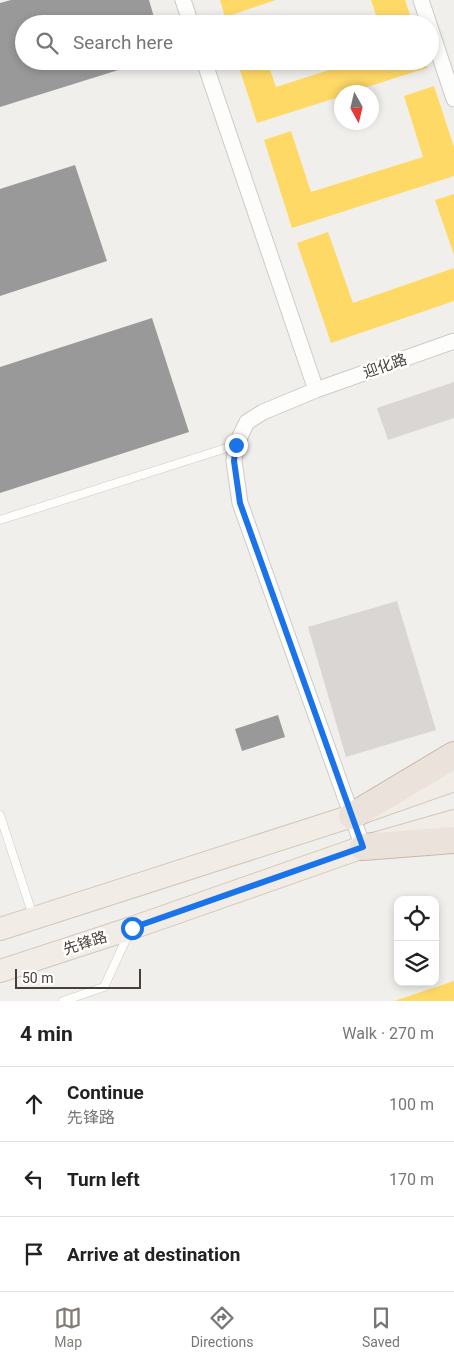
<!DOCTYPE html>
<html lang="en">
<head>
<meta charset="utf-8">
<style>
  :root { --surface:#fff; --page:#f2f2f2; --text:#222; --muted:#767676; --line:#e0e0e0; --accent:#827d77 }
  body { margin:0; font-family:Roboto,"Noto Sans SC",sans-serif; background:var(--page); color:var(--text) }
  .controls { position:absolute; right:15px; bottom:15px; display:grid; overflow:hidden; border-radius:10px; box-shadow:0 2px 8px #0003 }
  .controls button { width:45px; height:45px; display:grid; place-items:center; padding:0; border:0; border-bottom:1px solid var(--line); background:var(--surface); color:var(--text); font:25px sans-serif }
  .compass { position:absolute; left:334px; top:85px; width:45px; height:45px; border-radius:50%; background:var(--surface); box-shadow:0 2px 8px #0003; rotate:172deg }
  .scale { position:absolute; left:15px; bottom:12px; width:126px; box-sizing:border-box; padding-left:5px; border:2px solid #473f38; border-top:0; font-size:14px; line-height:18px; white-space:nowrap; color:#473f38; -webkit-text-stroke:4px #fff; paint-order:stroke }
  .stop { position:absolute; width:15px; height:15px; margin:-11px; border:4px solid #1a73e8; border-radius:50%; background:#fff }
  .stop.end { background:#1a73e8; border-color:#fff; box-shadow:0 1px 5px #0008 }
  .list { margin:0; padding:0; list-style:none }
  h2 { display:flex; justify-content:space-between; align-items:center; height:65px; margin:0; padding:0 20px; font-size:21px }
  h2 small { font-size:16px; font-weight:400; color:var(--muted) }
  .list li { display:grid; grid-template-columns:32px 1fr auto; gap:15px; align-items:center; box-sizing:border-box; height:75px; padding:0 20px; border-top:1px solid var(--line) }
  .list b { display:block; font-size:19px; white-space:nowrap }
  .list p { margin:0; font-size:16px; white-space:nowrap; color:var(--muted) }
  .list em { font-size:16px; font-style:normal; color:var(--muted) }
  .icon { flex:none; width:28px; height:28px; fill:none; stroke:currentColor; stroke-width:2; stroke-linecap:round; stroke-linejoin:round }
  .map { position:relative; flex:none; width:454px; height:1001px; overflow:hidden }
  .search { position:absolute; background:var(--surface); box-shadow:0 2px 8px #0003; left:15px; right:15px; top:15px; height:55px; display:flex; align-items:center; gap:12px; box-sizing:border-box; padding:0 18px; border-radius:28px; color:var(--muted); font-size:19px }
  .sheet { height:290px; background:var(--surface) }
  nav { display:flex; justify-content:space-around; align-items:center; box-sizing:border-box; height:70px; border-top:1px solid var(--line); background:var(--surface); font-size:14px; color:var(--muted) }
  nav a { display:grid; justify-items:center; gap:2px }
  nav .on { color:var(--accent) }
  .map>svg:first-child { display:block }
  .homes { fill:#ffd966 }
  .industry { fill:#999 }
  .building { fill:#d9d6d3 }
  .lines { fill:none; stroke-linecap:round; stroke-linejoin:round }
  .lane-casing { stroke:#cecbc8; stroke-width:9 }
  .street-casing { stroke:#cecbc8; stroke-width:17 }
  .primary-casing { stroke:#d2c8ba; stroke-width:24 }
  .highway-casing { stroke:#c7b8a9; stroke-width:28 }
  .lane { stroke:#fdfdfc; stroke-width:8 }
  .street { stroke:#fdfdfc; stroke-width:15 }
  .primary { stroke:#f1ece5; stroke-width:22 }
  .highway { stroke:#ebe3db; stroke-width:26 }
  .route { stroke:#1a73e8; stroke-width:6 }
  .labels { text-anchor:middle; stroke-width:5; stroke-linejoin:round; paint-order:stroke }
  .street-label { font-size:15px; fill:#473f38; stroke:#fff }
</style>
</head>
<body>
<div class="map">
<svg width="454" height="1001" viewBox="0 0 454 1001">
  <rect width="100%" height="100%" fill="#f1efec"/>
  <path class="homes" d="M220,0h56l-51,17z
    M371,0h34l8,24h-34z
    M237,61h30l9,26 81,-26h68l2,7 -76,24h-9v4l-85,27z
    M434,86l20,61v29l-162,52 -28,-88 27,-9 20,61 112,-35 -19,-61z
    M454,194v61l-19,-55z
    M328,232l25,71 101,-35v33l-123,42 -34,-100z
    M454,981v20h-60z"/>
  <path class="industry" d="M11,0h138l7,24h-132v37l120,1 -144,45v-104z
    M75,165l32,96 -107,35v-107z
    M152,318l37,114 -189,61v-126z
    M278,715l7,22 -43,14 -7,-22z"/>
  <path class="building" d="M454,382v36l-66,22 -11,-32z
    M397,601l39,129 -90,27 -38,-130z"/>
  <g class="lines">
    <defs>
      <path id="lane" d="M0,520l236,-75
        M0,815l33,101
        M63,1001l41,-14 25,-54"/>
      <path id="street" d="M183,0l8,24
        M421,0l8,24
        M430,27l24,72
        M204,61l112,329 -53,22 -16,10 -11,23 -2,16 6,42 123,344
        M316,390l138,-49"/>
      <path id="primary" d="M0,929l352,-113 102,-36
        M0,971l132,-43 231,-81 91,-26"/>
      <path id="highway" d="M352,816l102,-61
        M363,847l91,-7"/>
    </defs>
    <use href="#lane" class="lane-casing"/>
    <use href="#street" class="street-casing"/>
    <use href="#primary" class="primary-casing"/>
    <use href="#highway" class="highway-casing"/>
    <use href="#lane" class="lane"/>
    <use href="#street" class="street"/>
    <use href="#primary" class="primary"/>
    <use href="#highway" class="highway"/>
  </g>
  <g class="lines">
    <path class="route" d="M132,928l231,-81 -123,-344 -6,-42 2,-16"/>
  </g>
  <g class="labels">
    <g class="street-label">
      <text transform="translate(385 366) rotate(-19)" y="5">迎化路</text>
      <text transform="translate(85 943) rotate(-18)" y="5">先锋路</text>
    </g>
  </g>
</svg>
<div class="controls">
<button><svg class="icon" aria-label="locate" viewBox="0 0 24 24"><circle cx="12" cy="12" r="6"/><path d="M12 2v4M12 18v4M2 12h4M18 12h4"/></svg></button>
<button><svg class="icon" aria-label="layers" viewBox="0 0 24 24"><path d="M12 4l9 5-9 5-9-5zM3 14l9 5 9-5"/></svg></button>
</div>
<svg class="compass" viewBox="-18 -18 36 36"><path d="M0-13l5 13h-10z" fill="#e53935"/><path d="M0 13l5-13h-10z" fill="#767676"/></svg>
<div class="scale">50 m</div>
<div class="stop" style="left:132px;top:928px"></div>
<div class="stop end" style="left:236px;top:445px"></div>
<div class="search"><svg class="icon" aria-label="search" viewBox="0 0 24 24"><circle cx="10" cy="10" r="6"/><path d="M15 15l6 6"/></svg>Search here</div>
</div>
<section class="sheet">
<h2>4 min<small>Walk · 270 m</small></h2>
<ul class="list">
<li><svg class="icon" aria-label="ahead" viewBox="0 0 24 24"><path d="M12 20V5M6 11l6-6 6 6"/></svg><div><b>Continue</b><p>先锋路</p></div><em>100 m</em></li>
<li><svg class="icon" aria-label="left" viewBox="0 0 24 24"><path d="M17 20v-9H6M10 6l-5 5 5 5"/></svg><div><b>Turn left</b></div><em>170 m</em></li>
<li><svg class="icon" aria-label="arrive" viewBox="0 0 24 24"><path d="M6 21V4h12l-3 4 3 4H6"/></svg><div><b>Arrive at destination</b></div></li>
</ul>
</section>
<nav>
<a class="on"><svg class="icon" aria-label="map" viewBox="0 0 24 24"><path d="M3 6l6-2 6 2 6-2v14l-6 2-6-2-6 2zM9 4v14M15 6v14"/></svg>Map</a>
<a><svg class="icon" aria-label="directions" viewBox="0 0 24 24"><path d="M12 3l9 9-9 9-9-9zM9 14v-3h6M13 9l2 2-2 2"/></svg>Directions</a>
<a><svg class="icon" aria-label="saved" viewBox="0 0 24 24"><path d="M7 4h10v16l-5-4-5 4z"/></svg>Saved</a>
</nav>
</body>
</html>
